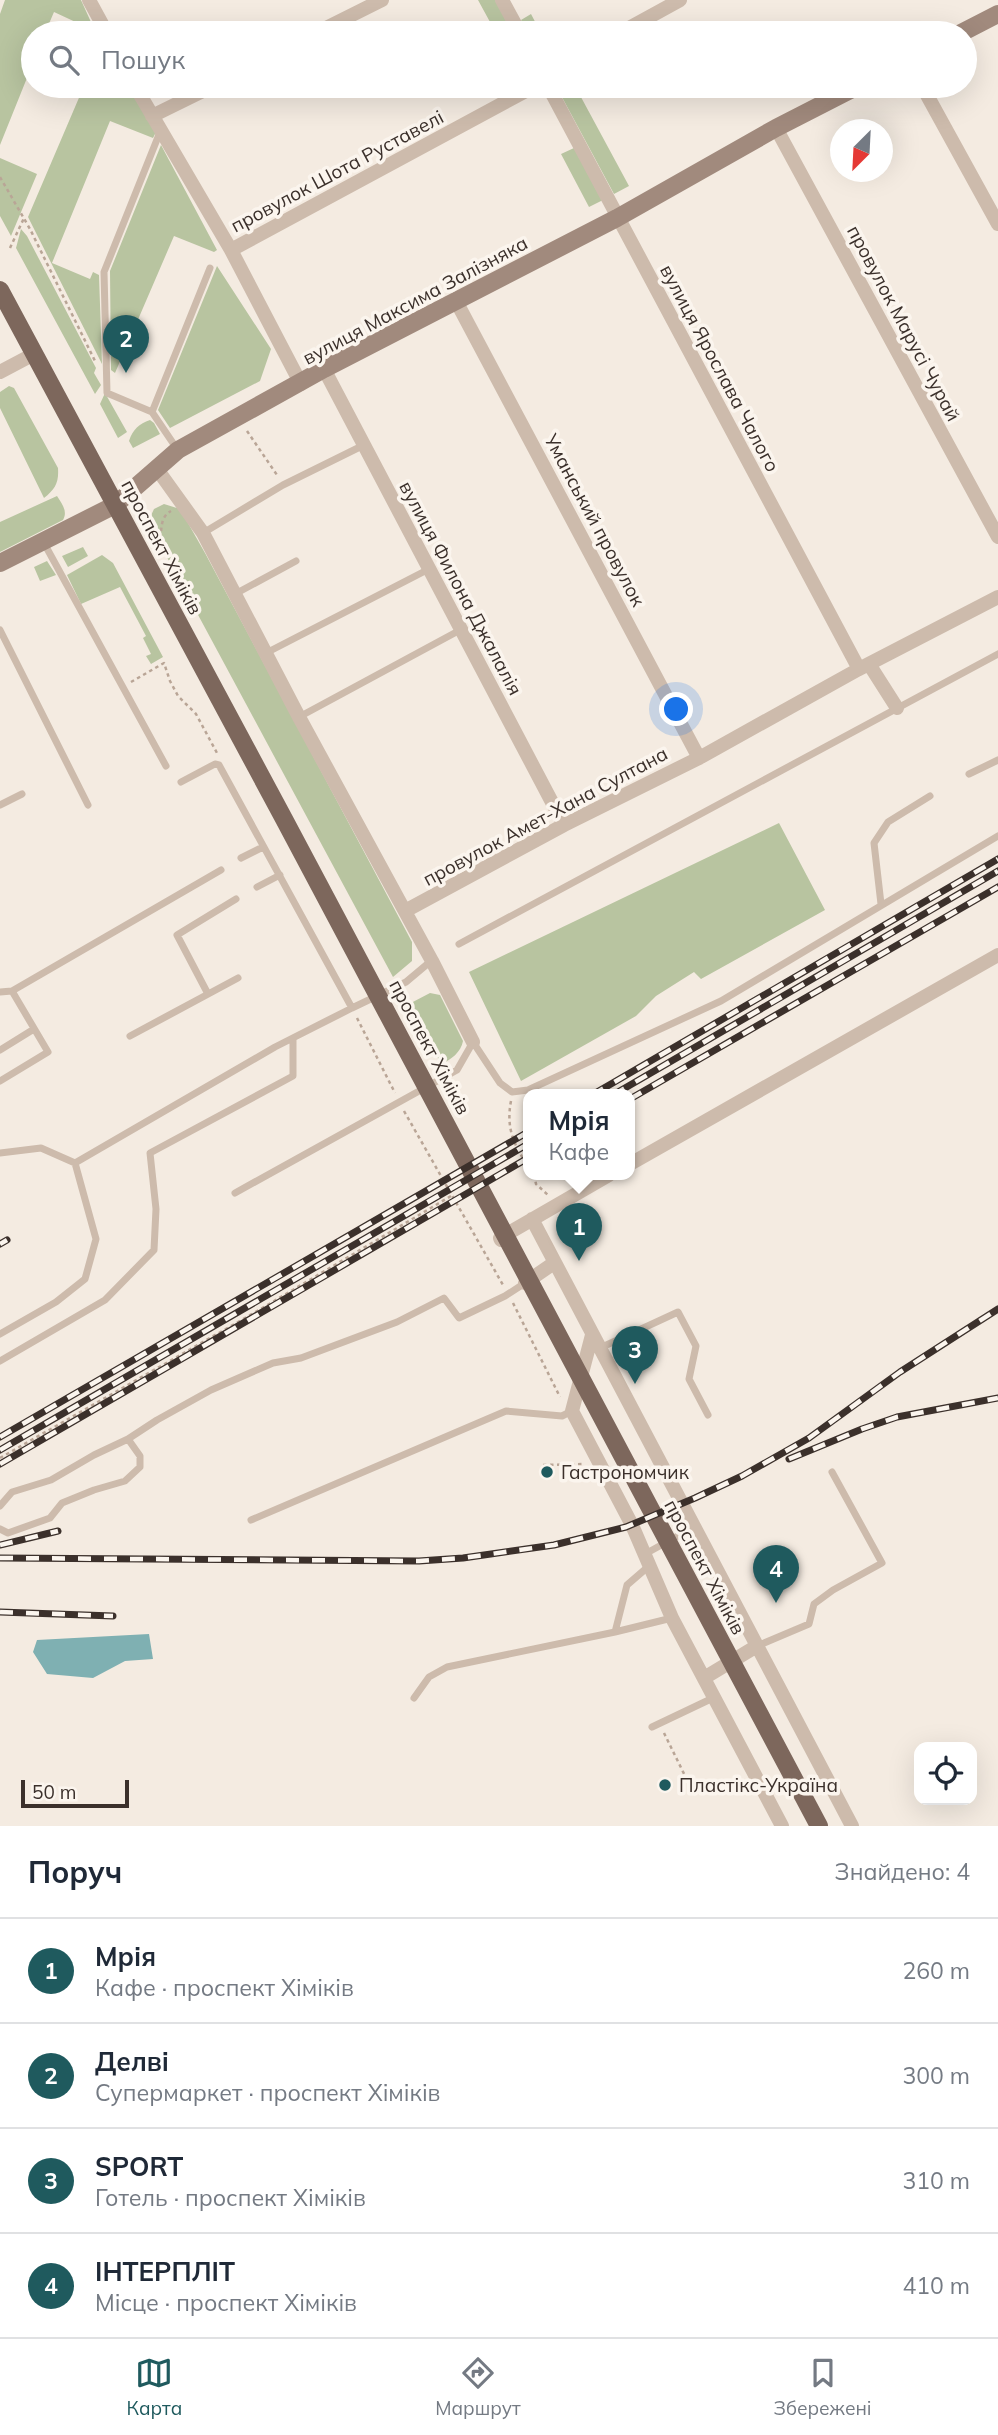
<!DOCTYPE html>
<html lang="uk">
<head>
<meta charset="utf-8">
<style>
  :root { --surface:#fff; --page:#f6f6f7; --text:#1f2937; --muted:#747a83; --line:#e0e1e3; --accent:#1f5a5e }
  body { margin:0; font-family:Mulish,sans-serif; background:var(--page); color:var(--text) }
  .controls { position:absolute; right:21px; bottom:21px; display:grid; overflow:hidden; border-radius:14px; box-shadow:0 7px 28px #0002 }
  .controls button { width:63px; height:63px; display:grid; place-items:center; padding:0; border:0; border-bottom:2px solid var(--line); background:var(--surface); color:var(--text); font:35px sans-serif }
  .compass { position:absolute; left:830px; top:119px; width:63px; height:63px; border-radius:50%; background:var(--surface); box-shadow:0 7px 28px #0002; rotate:204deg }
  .scale { position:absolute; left:21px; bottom:18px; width:108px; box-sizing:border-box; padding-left:7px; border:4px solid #3b302b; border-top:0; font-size:19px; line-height:24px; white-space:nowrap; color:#3b302b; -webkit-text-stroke:5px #fbf5ee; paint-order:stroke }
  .you { position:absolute; left:677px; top:710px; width:24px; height:24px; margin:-18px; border:5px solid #fff; border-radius:50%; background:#1a73e8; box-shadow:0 0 0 10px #1a73e833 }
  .badge { display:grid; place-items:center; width:46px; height:46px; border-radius:50%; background:var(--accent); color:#fff; font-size:23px; font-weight:700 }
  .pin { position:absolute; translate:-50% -58px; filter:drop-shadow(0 2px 4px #0008) }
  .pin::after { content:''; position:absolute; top:37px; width:24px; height:21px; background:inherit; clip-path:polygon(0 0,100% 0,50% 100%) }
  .popup { position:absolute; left:523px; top:1089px; width:112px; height:91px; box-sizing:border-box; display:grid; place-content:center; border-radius:14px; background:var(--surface); filter:drop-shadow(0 2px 5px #0005); font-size:23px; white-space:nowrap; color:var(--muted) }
  .popup b { font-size:26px; color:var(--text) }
  .popup::after { content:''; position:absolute; left:50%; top:100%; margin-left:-14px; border:14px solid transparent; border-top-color:var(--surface) }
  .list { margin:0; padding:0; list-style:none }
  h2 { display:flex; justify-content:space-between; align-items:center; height:91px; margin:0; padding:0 28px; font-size:30px }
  h2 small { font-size:23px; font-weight:400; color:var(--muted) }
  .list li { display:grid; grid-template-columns:46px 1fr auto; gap:21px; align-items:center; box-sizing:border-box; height:105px; padding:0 28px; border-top:2px solid var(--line) }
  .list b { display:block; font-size:26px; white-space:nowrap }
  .list p { margin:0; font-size:23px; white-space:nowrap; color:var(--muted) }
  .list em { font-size:23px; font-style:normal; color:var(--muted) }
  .icon { flex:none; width:38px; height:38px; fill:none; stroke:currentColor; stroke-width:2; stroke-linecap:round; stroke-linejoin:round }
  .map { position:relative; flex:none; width:998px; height:1826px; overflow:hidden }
  .search { position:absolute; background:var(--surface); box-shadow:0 7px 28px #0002; left:21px; right:21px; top:21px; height:77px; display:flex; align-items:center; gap:18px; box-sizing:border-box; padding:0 24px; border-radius:38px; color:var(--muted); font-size:26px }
  .sheet { height:511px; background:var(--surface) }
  nav { display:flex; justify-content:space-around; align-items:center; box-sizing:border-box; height:98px; border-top:2px solid var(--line); background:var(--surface); font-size:19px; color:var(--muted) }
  nav a { display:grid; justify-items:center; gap:4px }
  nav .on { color:var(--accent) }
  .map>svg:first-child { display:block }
  .green { fill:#b8c4a0 }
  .water { fill:#7fb0b2 }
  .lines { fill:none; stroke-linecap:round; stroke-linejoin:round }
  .path { stroke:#b9a596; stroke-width:2.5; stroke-dasharray:3.5 3.5; stroke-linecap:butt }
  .lane { stroke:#cdbbac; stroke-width:7 }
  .street { stroke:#cdbbac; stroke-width:14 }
  .secondary { stroke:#a18a7d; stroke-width:18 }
  .primary { stroke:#7d675c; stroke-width:18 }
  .rail-casing { stroke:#3b302b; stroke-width:7 }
  .rail { stroke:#fbf5ee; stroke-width:4.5; stroke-dasharray:13; stroke-linecap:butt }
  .poi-dot { fill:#1f5a5e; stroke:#fbf5ee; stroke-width:2.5 }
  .labels { text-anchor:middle; stroke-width:7; stroke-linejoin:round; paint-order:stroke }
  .street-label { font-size:19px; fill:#3b302b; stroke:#fbf5ee }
  .poi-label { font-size:19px; fill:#3b302b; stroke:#fbf5ee; text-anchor:start }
</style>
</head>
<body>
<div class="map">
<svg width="998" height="1826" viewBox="0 0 998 1826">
  <rect width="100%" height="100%" fill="#f4ebe1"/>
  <path class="green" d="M5,0h76l14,31 -41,-19 -9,21h-12v30l-33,82v-131z
    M478,0h17l18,33h-17z
    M531,14l10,19h-13l-7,-13z
    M84,86h45l27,46 -3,6 -43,-17 -58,142 38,16 3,-7 6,3 3,89 -74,-147z
    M556,86h19l54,100 -15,8z
    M161,145l56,105 -3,2 -40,-16 -59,137 -4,-3 -1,-99z
    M574,148l29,52 -14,7 -28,-53z
    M0,158l37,16 -26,62 -11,-20z
    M21,229l6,7 69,132 -2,5 7,12 -6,9 -79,-146z
    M217,266l54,83 -11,32 -90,47 -12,-18z
    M9,386l5,2 44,80c1,15 -3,21 -14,30l-44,-90v-16z
    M105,393l22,39 -9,6 -18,-34z
    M150,420l4,3 6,11 -27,14 -4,-7c4,-12 10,-17 21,-21z
    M57,496c5,8 11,15 6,24l-63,32v-30z
    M164,504l16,5 25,44 207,389v19l-19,16 -245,-455 6,-13z
    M83,547l5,9 -20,11 -6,-11z
    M102,555l11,8 50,94 -12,7 -5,-8 5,-2 -8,-16 3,-2 -26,-49 -39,17 -14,-29z
    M47,561l9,14 -16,6 -6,-14z
    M779,823l46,87 -124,69 -7,-7 -38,24 -20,20 -115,65 -52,-109z
    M430,993l10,2 23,46c-2,11 -12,19 -22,23l-32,-60z"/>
  <path class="water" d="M149,1634l4,25 -28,2 -32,17 -46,-4 -14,-22 4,-12z"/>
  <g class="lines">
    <path class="path" d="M0,177l30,52 65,132
      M10,248l14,-30
      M247,431l30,44
      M159,545c4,-12 -1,-27 12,-34
      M131,682l33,-19 6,18 8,15 18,18 21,39
      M357,1018l38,75
      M511,1101c-5,26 2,43 17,65
      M404,1111l99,174
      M534,1175l2,9 12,11
      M513,1303l47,94
      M0,1458l259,-148 192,-114
      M543,1465l41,-1
      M664,1733l26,53"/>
    <path class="lane" d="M160,132l-56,140 3,121 45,19 25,37
      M152,412l58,-144
      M203,533l80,-48 81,-40
      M44,543l122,223
      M235,594l61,-33
      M0,630l88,175
      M266,653l163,-84
      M299,717l163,-88
      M969,774l29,-14
      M181,782l34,-18 4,1 133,243 54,-26 25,-21
      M0,805l22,-11
      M241,858l22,-11
      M257,887l23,-12
      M881,904l-7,-61 14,-21 42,-26
      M459,944l539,-290
      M0,992l12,-1 209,-121
      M208,994l-31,-59 59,-36
      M130,1036l108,-58
      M0,1050l34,-21
      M0,1081l48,-29 -36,-61
      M0,1153l41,-5 34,15 21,76 -11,40 -29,23 -56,32
      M75,1163l200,-116 77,-39
      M235,1193l222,-123 16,-28 27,41 12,9 16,-2 193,-89 277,-165
      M600,1348l78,-36 18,34 -7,33 19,36
      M0,1361l105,-61 49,-50 2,-41 -6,-56 143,-77v-37
      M0,1506l12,-14 39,-12 43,-25 34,-16 29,-19 54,-30 62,-27 28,-5 96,-36 47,-24 15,20 46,-22 20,-13
      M251,1520l255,-109 56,5 10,-5
      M0,1529l8,4 42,-15 12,-15 32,-13 31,-9 15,-14v-11l-12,-17
      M645,1554l49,-27
      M615,1632l12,-47 22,-19
      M757,1646l52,-22 5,-20 19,-14 49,-27 -50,-91
      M414,1698l15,-21 18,-10 168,-35 57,-14
      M652,1727l61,-29"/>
    <path class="street" d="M89,0l18,33
      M502,0l18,33
      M316,33l66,-33
      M620,33l60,-33
      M135,86l96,164 70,134
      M548,86l311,583
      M922,86l76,138
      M152,116l61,-30
      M776,128l222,409
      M231,250l304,-164
      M456,301l243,457
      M324,369l240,456
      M0,372l34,-18
      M157,469l46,64 96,184 133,244 41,81
      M869,664l28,44
      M405,911l159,-86 135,-67 160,-89 139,-72
      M630,1164l368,-209
      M532,1219l320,607
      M501,1240l-1,-2 109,-63
      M525,1283l29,-20
      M592,1335l-20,76 60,114 40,93 110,208
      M704,1678l53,-32"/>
    <path class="secondary" d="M961,33l37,-19
      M0,563l115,-58 63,-55 146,-81 293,-151 159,-90 82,-42"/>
    <path class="primary" d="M0,290l284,529 535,1007"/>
    <defs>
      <path id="rail" d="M592,1095l406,-236
        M613,1095l385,-224
        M630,1099l368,-212
        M0,1244l7,-4
        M0,1437l528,-305
        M0,1450l528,-306
        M789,1459l73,-30 35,-12 101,-19
        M0,1464l528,-306
        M0,1545l58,-14
        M0,1558l419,3 44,-3 91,-13 72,-18 69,-29 47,-22 67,-38 91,-66 98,-63
        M0,1612l113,4"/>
    </defs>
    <use href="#rail" class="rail-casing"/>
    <use href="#rail" class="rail"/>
  </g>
  <g class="poi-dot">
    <circle cx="547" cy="1472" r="7"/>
    <circle cx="665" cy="1785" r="7"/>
  </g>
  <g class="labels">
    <g class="street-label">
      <text transform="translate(337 171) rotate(-28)" y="7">провулок Шота Руставелі</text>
      <text transform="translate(415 300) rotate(-28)" y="7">вулиця Максима Залізняка</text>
      <text transform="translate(904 323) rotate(62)" y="7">провулок Марусі Чурай</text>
      <text transform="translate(720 368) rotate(62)" y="7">вулиця Ярослава Чалого</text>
      <text transform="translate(595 520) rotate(62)" y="7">Уманський провулок</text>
      <text transform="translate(162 547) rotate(62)" y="7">проспект Хіміків</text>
      <text transform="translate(461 588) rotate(62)" y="7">вулиця Филона Джалалія</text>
      <text transform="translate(545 816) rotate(-28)" y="7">провулок Амет-Хана Султана</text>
      <text transform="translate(430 1047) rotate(62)" y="7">проспект Хіміків</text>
      <text transform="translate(705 1567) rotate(62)" y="7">проспект Хіміків</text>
    </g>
    <g class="poi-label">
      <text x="561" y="1479">Гастрономчик</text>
      <text x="679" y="1792">Пластікс-Україна</text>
    </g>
  </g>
</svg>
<div class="controls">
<button><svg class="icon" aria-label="locate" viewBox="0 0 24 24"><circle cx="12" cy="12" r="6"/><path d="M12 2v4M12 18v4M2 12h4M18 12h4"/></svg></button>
</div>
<svg class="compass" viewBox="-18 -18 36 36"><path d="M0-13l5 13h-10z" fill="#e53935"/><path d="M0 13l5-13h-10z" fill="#747a83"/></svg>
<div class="scale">50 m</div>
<div class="you"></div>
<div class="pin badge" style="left:579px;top:1261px">1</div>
<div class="popup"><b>Мрія</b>Кафе</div>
<div class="pin badge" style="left:126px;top:373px">2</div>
<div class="pin badge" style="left:635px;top:1384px">3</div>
<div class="pin badge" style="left:776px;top:1603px">4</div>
<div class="search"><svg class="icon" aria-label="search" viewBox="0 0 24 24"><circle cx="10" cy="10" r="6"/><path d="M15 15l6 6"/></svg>Пошук</div>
</div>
<section class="sheet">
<h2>Поруч<small>Знайдено: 4</small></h2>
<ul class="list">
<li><span class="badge">1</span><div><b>Мрія</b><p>Кафе · проспект Хіміків</p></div><em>260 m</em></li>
<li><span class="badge">2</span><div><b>Делві</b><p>Супермаркет · проспект Хіміків</p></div><em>300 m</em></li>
<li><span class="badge">3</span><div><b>SPORT</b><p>Готель · проспект Хіміків</p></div><em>310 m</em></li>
<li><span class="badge">4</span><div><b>ІНТЕРПЛІТ</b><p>Місце · проспект Хіміків</p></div><em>410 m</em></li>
</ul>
</section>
<nav>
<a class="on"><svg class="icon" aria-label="map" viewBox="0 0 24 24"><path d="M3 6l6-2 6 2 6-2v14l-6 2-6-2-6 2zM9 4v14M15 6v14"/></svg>Карта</a>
<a><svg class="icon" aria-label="directions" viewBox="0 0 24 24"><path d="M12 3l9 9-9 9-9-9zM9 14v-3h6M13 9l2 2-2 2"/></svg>Маршрут</a>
<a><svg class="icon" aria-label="saved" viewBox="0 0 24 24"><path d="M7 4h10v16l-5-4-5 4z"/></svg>Збережені</a>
</nav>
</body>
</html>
